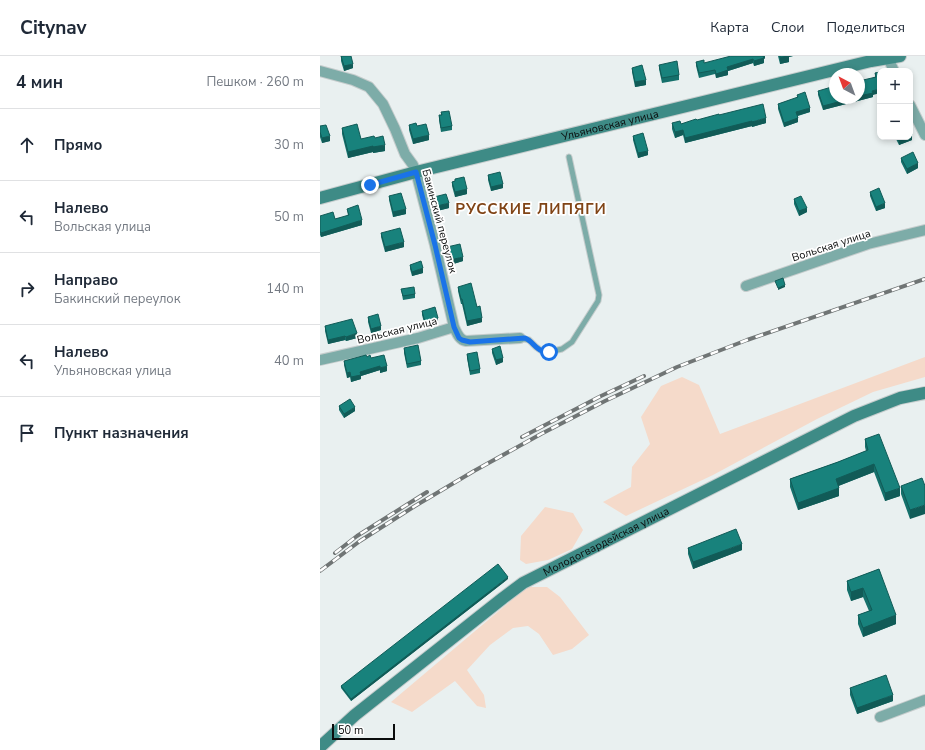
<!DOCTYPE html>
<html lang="ru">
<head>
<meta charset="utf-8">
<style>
  :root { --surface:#fff; --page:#f2f2f3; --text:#1f2937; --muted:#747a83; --line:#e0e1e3 }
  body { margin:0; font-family:"Nunito Sans",sans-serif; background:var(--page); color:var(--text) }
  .controls { position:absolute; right:12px; top:12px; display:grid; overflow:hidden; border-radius:8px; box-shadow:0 2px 6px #0003 }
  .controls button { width:36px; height:36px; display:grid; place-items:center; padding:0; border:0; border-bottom:1px solid var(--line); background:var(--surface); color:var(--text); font:20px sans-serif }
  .compass { position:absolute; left:509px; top:12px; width:36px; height:36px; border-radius:50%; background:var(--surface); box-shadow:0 2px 6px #0003; rotate:319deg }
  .scale { position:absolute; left:12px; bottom:10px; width:63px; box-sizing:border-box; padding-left:4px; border:2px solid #0a0c0c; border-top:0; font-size:11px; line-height:14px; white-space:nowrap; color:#0a0c0c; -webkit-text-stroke:3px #fff; paint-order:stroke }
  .stop { position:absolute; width:12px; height:12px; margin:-9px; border:3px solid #1a73e8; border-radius:50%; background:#fff }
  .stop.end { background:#1a73e8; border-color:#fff; box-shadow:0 1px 4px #0008 }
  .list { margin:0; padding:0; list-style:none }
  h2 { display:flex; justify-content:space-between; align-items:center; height:52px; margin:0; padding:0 16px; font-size:17px }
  h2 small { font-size:13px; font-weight:400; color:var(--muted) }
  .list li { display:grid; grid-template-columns:26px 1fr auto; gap:12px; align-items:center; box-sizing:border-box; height:72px; padding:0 16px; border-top:1px solid var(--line) }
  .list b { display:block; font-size:15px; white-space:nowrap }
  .list p { margin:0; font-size:13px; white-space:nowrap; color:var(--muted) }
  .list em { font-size:13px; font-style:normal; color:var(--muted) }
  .icon { flex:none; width:22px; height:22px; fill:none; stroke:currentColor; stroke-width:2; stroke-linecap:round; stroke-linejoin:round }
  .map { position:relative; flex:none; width:605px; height:694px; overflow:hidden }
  header { display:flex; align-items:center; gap:24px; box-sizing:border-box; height:56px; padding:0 20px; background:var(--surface); border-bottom:1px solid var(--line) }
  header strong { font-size:19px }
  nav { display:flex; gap:22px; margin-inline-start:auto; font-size:14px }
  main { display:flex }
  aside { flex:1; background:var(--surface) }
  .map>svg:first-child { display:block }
  .green { fill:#f5daca }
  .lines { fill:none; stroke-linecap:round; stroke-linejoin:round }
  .lane-casing { stroke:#c5cccc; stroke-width:7 }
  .street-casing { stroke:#c5cccc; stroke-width:12 }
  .secondary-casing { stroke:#c5cccc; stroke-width:14 }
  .lane { stroke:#7daca8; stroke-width:5 }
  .street { stroke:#7daca8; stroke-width:10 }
  .secondary { stroke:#3e8b86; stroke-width:12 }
  .rail-casing { stroke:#707575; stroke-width:4 }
  .rail { stroke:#fff; stroke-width:2.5; stroke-dasharray:8; stroke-linecap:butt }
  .wall { fill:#15706b }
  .shaded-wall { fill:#115b57 }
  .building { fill:#18827c; stroke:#115b57 }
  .route { stroke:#1a73e8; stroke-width:5 }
  .labels { text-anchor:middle; stroke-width:3.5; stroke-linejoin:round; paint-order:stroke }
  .street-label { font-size:11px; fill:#0a0c0c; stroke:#fff }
  .district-label { font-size:15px; font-weight:bold; letter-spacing:1px; fill:#804416; stroke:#fff }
</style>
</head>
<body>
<header>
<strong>Citynav</strong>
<nav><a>Карта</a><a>Слои</a><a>Поделиться</a></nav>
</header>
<main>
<aside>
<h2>4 мин<small>Пешком · 260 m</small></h2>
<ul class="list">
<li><svg class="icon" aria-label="ahead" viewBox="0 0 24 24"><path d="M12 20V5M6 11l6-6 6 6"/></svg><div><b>Прямо</b></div><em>30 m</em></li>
<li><svg class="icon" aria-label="left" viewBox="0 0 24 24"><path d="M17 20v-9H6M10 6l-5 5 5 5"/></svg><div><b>Налево</b><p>Вольская улица</p></div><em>50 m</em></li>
<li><svg class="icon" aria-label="right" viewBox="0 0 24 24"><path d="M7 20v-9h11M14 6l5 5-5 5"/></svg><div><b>Направо</b><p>Бакинский переулок</p></div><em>140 m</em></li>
<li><svg class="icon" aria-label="left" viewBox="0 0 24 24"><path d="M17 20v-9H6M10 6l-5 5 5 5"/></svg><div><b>Налево</b><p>Ульяновская улица</p></div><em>40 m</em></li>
<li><svg class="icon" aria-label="arrive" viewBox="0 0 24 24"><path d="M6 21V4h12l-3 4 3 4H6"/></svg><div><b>Пункт назначения</b></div></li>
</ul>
</aside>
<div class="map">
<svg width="605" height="694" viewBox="0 0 605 694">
  <rect width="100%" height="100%" fill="#e9f0f0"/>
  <path class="green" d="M605,301v20l-52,15 -56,27 -104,56 -87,41 -23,-14 28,-15 1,-20 18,-23 -9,-27 20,-31 21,-9 17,8 21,49z
    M225,451l28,6 10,17 -11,19 -24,11 -22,4 -6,-4 1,-24z
    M207,531h20l13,10 29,38 -17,14 -19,6 -14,-21 -11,-8 -15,2 -23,17 -23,25 17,25 2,13 -9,-2 -22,-25 -43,31 -21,-10z"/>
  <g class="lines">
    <defs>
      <path id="lane" d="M200,282l9,2 7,7 6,4 7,1 13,-3 10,-7 26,-41 1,-6 -30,-138"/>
      <path id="street" d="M568,2l6,13
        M0,15l33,9 16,7 14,17 12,25 10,25 8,11 3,7 19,73 19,82
        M590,49l15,30
        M426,230l122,-42 57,-14
        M0,304l98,-22 36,-11c3,6 5,13 12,14l54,-3
        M560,661l45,-17"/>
      <g id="secondary">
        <path id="s1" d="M0,142l96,-26 455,-111 29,-5"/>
        <path id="s2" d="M0,691l35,-32 148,-117 20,-15 331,-167 46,-18 25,-5"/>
      </g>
    </defs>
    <use href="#lane" class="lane-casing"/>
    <use href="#street" class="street-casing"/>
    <use href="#secondary" class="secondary-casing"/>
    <use href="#lane" class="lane"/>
    <use href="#street" class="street"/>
    <use href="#secondary" class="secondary"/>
    <defs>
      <path id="rail" d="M202,381l79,-41 43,-20
        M15,497l22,-17 70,-44
        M0,515l40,-30 55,-35 59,-35 67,-37 64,-33 72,-34 70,-27 178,-61"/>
    </defs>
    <use href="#rail" class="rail-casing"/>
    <use href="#rail" class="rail"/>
  </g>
  <path class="wall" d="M21,0l12,12 -9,3 -3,-10z
    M445,0v2l-1,1v4l-10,3 -1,-3 -25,8v4l-12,3 -1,-4 -16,4 -3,-12v-4l8,1z
    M458,0h15l-4,1v5l-9,2z
    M339,9l20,10v5l-17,3 -3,-14z
    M312,12l14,17 -11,2 -3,-15z
    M560,16l-7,23v2l-50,13 -5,-15v-4l17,7 40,-21v-4z
    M477,39l13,17 -12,4v6l-14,5 -6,-18v-5l19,-6z
    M121,56l11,14v4l-11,2 -2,-12v-5h2z
    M399,59l47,8 -14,4v-1l-67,17 -2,-8 -8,3 -3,-9v-6l9,1z
    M89,69l8,1 12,14 -16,4 -4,-14z
    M0,70l10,15 -8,2 -2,-6z
    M22,72l19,11 14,-1 10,13 -12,2v-1l-25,6 -6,-24z
    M313,80l15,19 -10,3 -5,-18z
    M575,81h15l2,3 -13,5z
    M581,102l17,10 -11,6 -6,-12z
    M168,119l15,13 -12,3 -3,-11z
    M135,123l12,15 -12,3 -3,-11v-4l3,-1z
    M550,136l15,16 -9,3 -6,-15z
    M69,140l17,18 -13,3 -4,-17z
    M114,141l15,11 -12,3 -3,-9z
    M474,143l13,13 -8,4 -5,-12z
    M27,153l15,16 -41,12 -1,-2v-19l15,3 13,-3z
    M61,177l23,14 -19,5 -4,-15z
    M127,191l16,14 -13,4 -3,-14z
    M90,209l13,8 -11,3 -2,-7z
    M138,231l19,20 5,15 -15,4 -5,-22h-1l-3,-13z
    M81,233l14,5v4l-12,2z
    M102,255l16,11 -13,4 -3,-11z
    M48,261l13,13 -10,3 -3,-11z
    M5,270l32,12 -11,3 -1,-1 -17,4 -3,-13z
    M84,292l17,13v4l-14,3 -3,-15z
    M172,293l11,13 -7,3 -4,-12z
    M147,298l13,15v4l-10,2 -3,-17z
    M47,301l4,1 16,13 -7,2v-3l-19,6v3l-10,3 -1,-5 -3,1 -3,-13v-4z
    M19,350l16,5 -11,7 -5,-8z
    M545,383l35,57 -15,5 -11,-29 -36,14 1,10 -41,14 -8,-23v-8l48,-17 28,-11 -1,-4z
    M581,430h24l-15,33 -9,-25z
    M368,492l54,2 -49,19 -5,-15z
    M559,513l17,55 -33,13 -5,-13v-9l11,-4 -6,-14 -12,4 -4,-11v-9z
    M188,523l-157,122 -10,-13v-2z
    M530,632l43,13 -36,13 -7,-19z"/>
  <path class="shaded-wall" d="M442,0h3v2l-1,1v4l-10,3v-5z
    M467,0h6l-4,1v5l-9,2v-6z
    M433,3v4l-25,8v4l-12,3v-4l11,-7z
    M33,8v4l-9,3v-5z
    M326,24v5l-11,2v-5z
    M560,33v4l-7,2v2l-50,13v-4l30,-8h6v-2l13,-5z
    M490,52v4l-14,4v-4z
    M446,62v5l-14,4v-5z
    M478,62v4l-14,5v-4z
    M432,65v5l-67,17v-5z
    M363,74v5l-8,3v-6z
    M109,79v5l-16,4v-5z
    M592,79v5l-13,5v-4l9,-4h2v-1z
    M10,80v5l-8,2v-5z
    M65,89v6l-12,2v-6z
    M53,90v6l-25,6v-6z
    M328,95v4l-10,3v-5z
    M598,107v5l-11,6v-5z
    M183,128v4l-12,3v-4z
    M147,133v5l-12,3v-5z
    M129,147v5l-12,3v-5z
    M565,147v5l-9,3v-4z
    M487,152v4l-8,4v-5z
    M86,153v5l-13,3v-5z
    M42,164v5l-41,12v-4z
    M84,186v5l-19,5v-5z
    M143,201v4l-13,4v-5z
    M103,212v5l-11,3v-4z
    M465,229v2l-7,3v-2z
    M118,262v4l-13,4v-4z
    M162,262v4l-15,4v-5z
    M61,270v4l-10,3v-4z
    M37,277v5l-11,3v-4z
    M25,280v4l-17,4v-4z
    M183,302v4l-7,3v-5z
    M60,310v4l-19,6v3l-10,3v-5l9,-5z
    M67,310v5l-7,2v-5z
    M30,316v5l-3,1v-5z
    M35,351v4l-11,7v-4z
    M554,408v8l-38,15v-8z
    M519,432v8l-41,14v-7z
    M580,432v8l-15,5v-8z
    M605,449v9l-15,5v-9z
    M422,488v6l-49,19v-7z
    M188,521v2l-157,122v-2z
    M543,532v9l-12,4v-9z
    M576,559v9l-33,13v-9z
    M573,639v6l-36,13v-6z"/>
  <path class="building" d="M21,0h10l2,8 -9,2z
    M411,0h32l1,2 -10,3 -1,-2 -26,8 1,3 -12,4 -1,-4 -16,3 -3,-11 8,-2v3z
    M460,0h7l-7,2z
    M357,5l2,14 -17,3 -3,-13z
    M322,9l4,15 -11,2 -3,-14z
    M560,16v17l-8,2 1,2 -14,3v-15l17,-4 -1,-4z
    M515,30v12h18l-30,8 -5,-15z
    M485,36l5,16 -14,4 2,6 -14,5 -6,-19 20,-7 -1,-2z
    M443,48l3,14 -14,4v-1l-67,17 -2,-8 -8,2 -3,-9 8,-2 1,3 15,-5 1,1 22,-6v1z
    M129,55l3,15 -11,2 -2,-13h3l-1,-3z
    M96,67l1,3 9,-2 3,11 -16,4 -4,-14z
    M37,68l4,15 13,-3 1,2 8,-2 2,9 -12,2v-1l-25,6 -6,-24z
    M6,69l4,11 -8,2 -2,-6v-6z
    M590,75l2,4 -2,1z
    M323,77l5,18 -10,2 -5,-17z
    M577,81h11l-9,4z
    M593,96l5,11 -11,6 -6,-11z
    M180,116l3,12 -12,3 -3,-12z
    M144,121l3,12 -12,3 -3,-10 3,-1v-2z
    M559,132l6,15 -9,4 -6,-15z
    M81,137l5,16 -13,3 -4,-16z
    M126,138l3,9 -12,3 -3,-9z
    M481,140l6,12 -8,3 -5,-12z
    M38,149l4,15 -41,13 -1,-2v-15l13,-4 2,7 14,-4 -2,-6z
    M80,172l4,14 -19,5 -4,-14z
    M140,188l3,13 -13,3 -3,-13z
    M101,205l2,7 -11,4 -2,-7z
    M463,222l2,7 -7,3 -3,-7z
    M151,227l6,24 3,-1 2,12 -15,3 -5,-22h-1l-3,-12z
    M94,231l1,7 -12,2 -2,-7z
    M115,251l3,11 -13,4 -3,-11z
    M58,258l3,12 -10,3 -3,-12z
    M32,263l5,14 -11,4 -1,-1 -17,4 -3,-14z
    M98,289l3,16 -14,3 -3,-16z
    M180,290l3,12 -7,2 -4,-11z
    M157,296l3,17 -10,2 -3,-17z
    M46,299l1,2 3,-2 1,3 13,-3 3,11 -7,2v-2l-20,6 1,3 -10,2 -1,-5 -3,1 -3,-12z
    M30,343l5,8 -11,7 -5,-8z
    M559,378l21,54 -15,5 -11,-29 -38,15 3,9 -41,15 -8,-24 48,-17 30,-12 -3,-11z
    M602,422l3,8v19l-15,5 -9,-24z
    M416,473l6,15 -49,18 -5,-14z
    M178,508l10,13 -157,122 -10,-13z
    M559,513l17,46 -33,13 -5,-13 14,-5 -9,-22 -12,4 -4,-11z
    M566,619l7,20 -36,13 -7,-20z"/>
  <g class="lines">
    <path class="route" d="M50,129l46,-13 19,73 19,82 5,11 3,2 8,2 55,-4c7,3 10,10 17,13 1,0 6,1 7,1"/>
  </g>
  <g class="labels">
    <g class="street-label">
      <text dy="4" stroke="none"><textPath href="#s1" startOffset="299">Ульяновская улица</textPath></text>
      <text transform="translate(120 165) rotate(75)" y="4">Бакинский переулок</text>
      <text transform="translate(511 189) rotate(-18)" y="4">Вольская улица</text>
      <text transform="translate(77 274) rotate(-14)" y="4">Вольская улица</text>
      <text dy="4" stroke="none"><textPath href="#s2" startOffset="354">Молодогвардейская улица</textPath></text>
    </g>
    <g class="district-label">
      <text x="211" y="158">РУССКИЕ ЛИПЯГИ</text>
    </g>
  </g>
</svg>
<div class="controls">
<button>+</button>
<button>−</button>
</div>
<svg class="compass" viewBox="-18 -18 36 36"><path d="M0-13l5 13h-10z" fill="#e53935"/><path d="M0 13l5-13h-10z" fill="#747a83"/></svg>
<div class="scale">50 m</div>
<div class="stop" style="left:229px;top:296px"></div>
<div class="stop end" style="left:50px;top:129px"></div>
</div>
</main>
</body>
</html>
